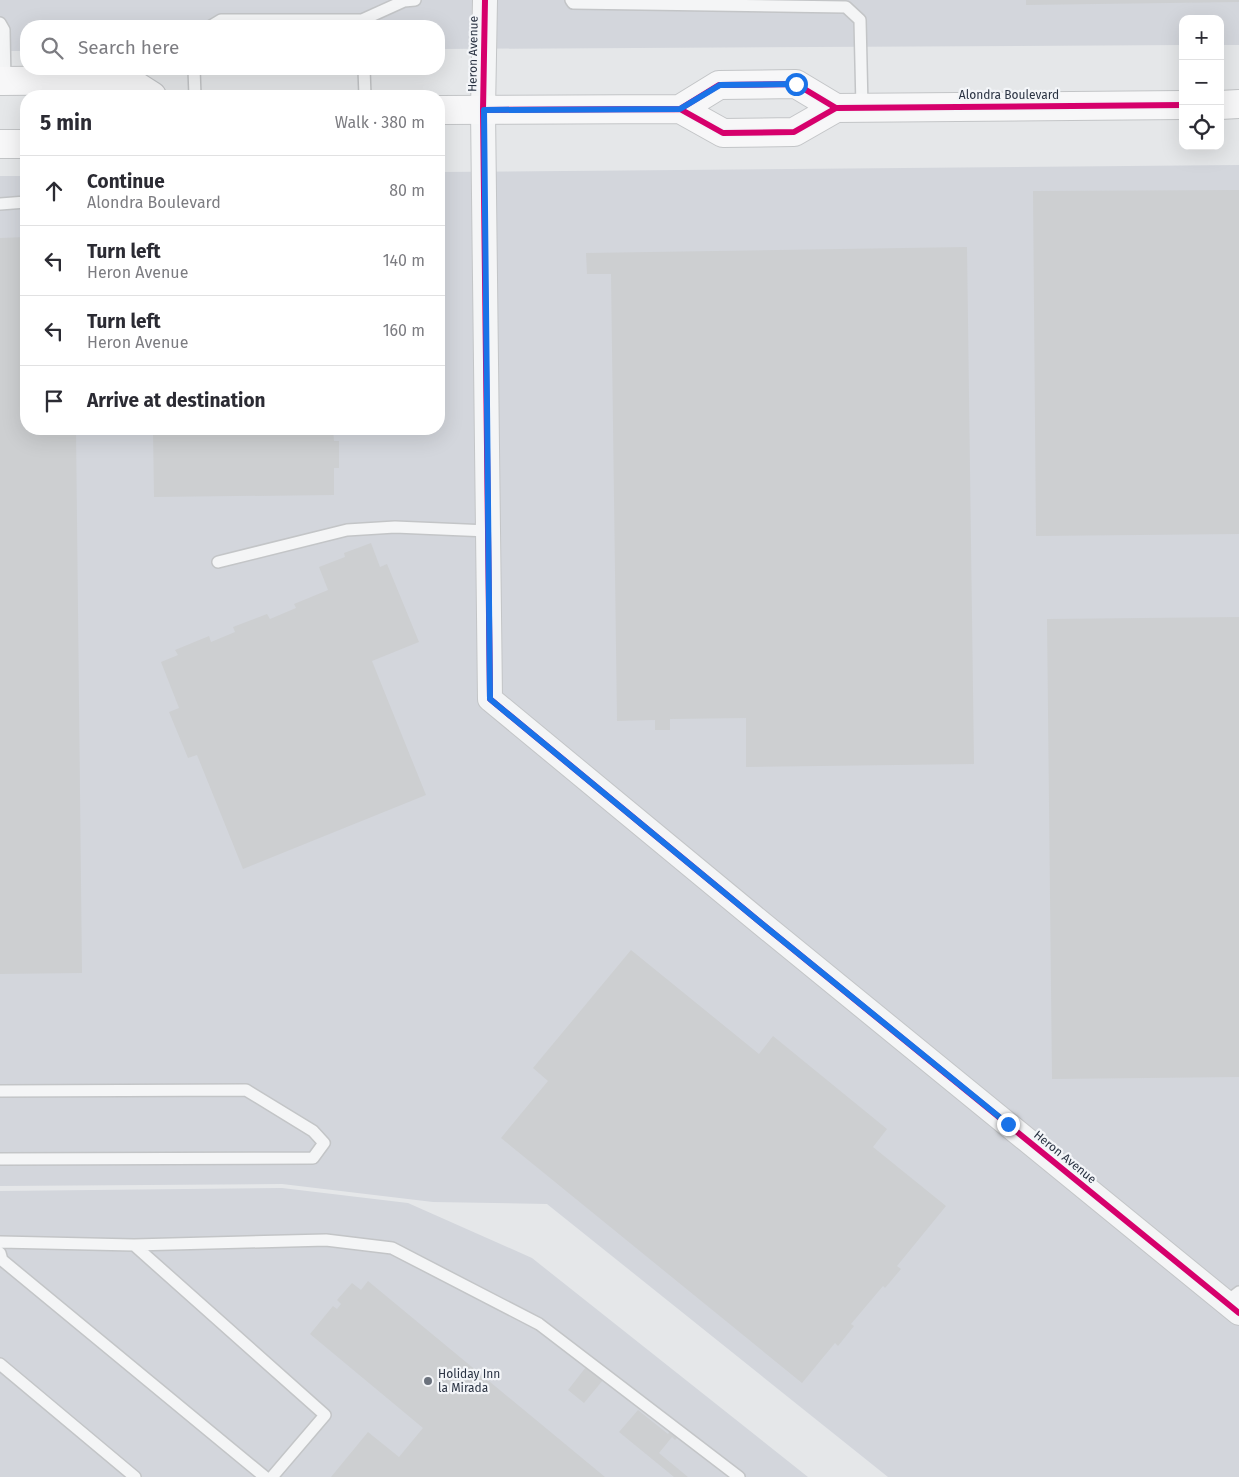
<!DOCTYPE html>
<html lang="en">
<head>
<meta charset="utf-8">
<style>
  :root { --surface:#fff; --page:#f2f2f3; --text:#2b2b33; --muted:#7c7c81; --line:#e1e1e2 }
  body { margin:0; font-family:"Fira Sans",sans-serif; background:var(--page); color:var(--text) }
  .controls { position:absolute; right:15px; top:15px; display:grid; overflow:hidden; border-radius:10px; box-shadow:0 5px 20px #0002 }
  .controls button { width:45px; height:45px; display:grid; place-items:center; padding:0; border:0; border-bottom:1px solid var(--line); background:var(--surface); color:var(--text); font:25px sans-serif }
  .stop { position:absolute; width:15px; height:15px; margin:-11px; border:4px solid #1a73e8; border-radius:50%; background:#fff }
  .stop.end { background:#1a73e8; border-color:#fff; box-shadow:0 1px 5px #0008 }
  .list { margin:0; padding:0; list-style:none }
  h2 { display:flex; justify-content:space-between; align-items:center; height:65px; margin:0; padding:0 20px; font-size:21px }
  h2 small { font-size:16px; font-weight:400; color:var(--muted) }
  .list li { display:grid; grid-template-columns:32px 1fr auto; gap:15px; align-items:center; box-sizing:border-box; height:70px; padding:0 20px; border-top:1px solid var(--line) }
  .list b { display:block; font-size:19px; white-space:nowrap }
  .list p { margin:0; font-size:16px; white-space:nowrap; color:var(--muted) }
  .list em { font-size:16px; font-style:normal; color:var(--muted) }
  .icon { flex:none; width:28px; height:28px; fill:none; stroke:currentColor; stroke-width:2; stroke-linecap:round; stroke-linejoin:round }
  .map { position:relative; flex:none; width:1239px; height:1477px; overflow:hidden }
  .search { position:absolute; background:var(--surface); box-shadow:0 5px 20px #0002; left:20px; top:20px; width:425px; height:55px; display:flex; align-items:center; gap:12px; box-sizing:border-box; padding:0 18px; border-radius:20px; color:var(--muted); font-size:19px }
  .panel { position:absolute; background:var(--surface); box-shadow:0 5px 20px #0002; left:20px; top:90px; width:425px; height:345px; border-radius:20px }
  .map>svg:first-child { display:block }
  .built { fill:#d3d6dc }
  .building { fill:#cdcfd1 }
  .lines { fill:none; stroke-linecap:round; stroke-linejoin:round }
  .lane-casing { stroke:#c3c5c7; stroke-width:14 }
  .street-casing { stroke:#c3c5c7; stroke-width:26 }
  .secondary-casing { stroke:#c3c5c7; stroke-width:30 }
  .lane { stroke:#f4f5f6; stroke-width:11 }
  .street { stroke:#f4f5f6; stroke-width:24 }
  .secondary { stroke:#f7f7f8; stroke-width:28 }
  .cycleway-casing { stroke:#f3f5f8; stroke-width:9 }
  .cycleway { stroke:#d6006c; stroke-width:6 }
  .route { stroke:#1a73e8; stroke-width:6 }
  .poi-dot { fill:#6b727d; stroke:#f3f5f8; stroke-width:2 }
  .labels { text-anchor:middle; stroke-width:4.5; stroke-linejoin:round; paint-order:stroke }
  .street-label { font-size:12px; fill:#2a3343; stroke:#f3f5f8 }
  .poi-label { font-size:12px; fill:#2a3343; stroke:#f3f5f8; text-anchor:start }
</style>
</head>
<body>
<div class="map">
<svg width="1239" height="1477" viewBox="0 0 1239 1477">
  <rect width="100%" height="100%" fill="#e5e7e9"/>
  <path class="built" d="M0,0h1239v45h-19v-26h-37v26l-744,4v-23h-413v25h-26z
    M1239,165v1312h-351l-341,-273 -114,-2 -151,-18 -282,2v-1010h26v253h413v-257z
    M282,1188l126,15 124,55 276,219h-808v-286z"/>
  <path class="building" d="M1026,0h213v2l-213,3z
    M1239,190v344l-203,2 -3,-345z
    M26,237v192h50l6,544 -82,1v-736z
    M967,247l7,517 -228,3v-49l-76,1v11h-15v-10l-38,1 -6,-447h-24l-1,-21z
    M153,429h180l1,12h5v27h-5v27l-180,2z
    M371,543l9,24 7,-3 32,78 -47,19 54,134 -183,74 -46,-114 -9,3 -19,-46 10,-4 -18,-46 17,-7 -3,-5 34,-14 2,6 24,-10 -2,-5 34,-13 3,5 26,-11 -2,-4 34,-14 -9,-23 26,-10 -1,-4z
    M1239,617v460l-187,2 -5,-460z
    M631,950l128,104 14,-18 114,93 -14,18 73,59 -49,60 4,3 -16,19 -2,-2 -32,38 3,2 -16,20 -3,-3 -33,40 -301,-245 47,-57 -15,-13z
    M368,1281l237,196h-274l37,-45 31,25 24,-29 -113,-94 23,-28 4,3 4,-5 -4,-4 15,-17 9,7z
    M586,1367l17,13 -19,23 -16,-13z
    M638,1410l30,24 3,-4 7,7 -3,3 -3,-3 -13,16 29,24h-14l-55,-45z"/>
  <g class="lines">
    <defs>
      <path id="lane" d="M571,0l2,3 273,4 14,13 2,87
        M362,20l42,-19 11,-1
        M0,23l4,7 1,51
        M211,26l10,-6h141v6
        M194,69l1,27
        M364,69l1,27
        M0,204l26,-2
        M218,562l129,-32 48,-3 93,4
        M0,1091l246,-1 67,41 11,12 -11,15 -313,1
        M0,1242l134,3 192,-5 66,8 147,76 200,153
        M134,1245l191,170 -53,62
        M0,1253l2,7 263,217
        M1226,1302l13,-10
        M0,1364l135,113"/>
      <path id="street" d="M485,0l-2,110 7,589 271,224 478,390"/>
      <path id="secondary" d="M0,81l127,-1 25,16
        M1220,105l19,-1
        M680,109l39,-24 77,-1 40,24
        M439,110l241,-1 43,24 71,-1 42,-24 347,-3
        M0,144h26"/>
    </defs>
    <use href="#lane" class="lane-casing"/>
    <use href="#street" class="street-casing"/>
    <use href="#secondary" class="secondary-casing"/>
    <use href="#lane" class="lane"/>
    <use href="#street" class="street"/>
    <use href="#secondary" class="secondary"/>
    <defs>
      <path id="cycleway" d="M485,0l-2,110 7,589 271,224 478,390
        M680,109l39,-24 77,-1 40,24
        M483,110l197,-1 43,24 71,-1 42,-24 347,-3"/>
    </defs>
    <use href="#cycleway" class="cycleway-casing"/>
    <use href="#cycleway" class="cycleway"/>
  </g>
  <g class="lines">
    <path class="route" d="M796,84l-76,1 -40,24 -196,1 6,589 271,224 247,201"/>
  </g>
  <circle class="poi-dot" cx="428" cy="1381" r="5"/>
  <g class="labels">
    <g class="street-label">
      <text transform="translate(473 54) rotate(-89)" y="4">Heron Avenue</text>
      <text x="1009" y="99">Alondra Boulevard</text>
      <text transform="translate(1065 1157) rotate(39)" y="4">Heron Avenue</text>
    </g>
    <g class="poi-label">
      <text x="438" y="1378">Holiday Inn<tspan x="438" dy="14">la Mirada</tspan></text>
    </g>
  </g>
</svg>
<div class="controls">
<button>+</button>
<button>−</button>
<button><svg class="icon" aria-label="locate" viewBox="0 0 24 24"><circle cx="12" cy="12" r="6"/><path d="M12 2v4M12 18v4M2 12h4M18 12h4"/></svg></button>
</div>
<div class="stop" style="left:796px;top:84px"></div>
<div class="stop end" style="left:1008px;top:1124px"></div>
<div class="search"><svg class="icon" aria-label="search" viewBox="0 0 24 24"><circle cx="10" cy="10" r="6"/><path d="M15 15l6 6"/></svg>Search here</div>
<section class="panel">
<h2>5 min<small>Walk · 380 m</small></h2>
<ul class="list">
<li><svg class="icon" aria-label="ahead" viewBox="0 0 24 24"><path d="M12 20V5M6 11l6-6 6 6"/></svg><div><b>Continue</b><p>Alondra Boulevard</p></div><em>80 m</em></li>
<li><svg class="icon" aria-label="left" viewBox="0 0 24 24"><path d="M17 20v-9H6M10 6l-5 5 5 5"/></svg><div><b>Turn left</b><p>Heron Avenue</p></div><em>140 m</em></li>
<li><svg class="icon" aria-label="left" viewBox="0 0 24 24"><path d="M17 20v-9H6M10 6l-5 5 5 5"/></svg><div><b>Turn left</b><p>Heron Avenue</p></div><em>160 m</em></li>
<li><svg class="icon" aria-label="arrive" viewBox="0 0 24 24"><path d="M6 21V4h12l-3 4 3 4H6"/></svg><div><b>Arrive at destination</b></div></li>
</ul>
</section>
</div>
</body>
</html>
